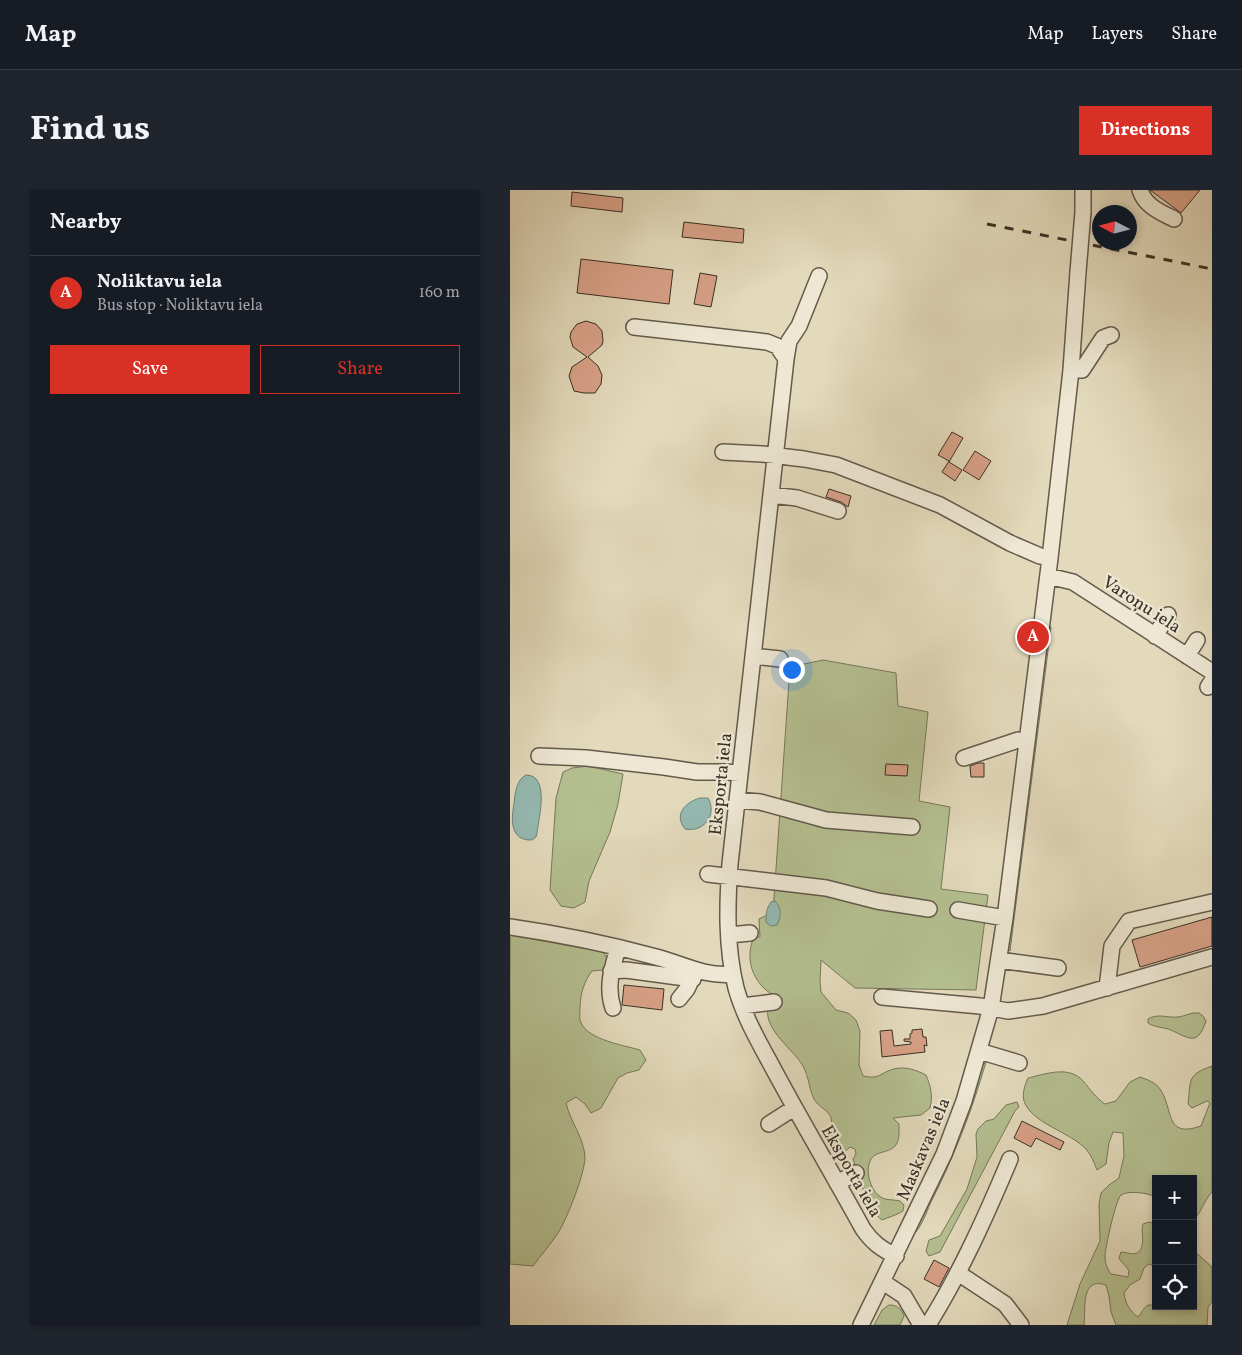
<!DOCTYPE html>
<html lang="en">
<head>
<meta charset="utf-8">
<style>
  :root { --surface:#171b24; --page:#20242c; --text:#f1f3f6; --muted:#9ea1a6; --line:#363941; --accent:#d93025 }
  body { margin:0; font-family:Vollkorn,serif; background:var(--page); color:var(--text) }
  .controls { position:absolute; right:15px; bottom:15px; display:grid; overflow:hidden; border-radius:0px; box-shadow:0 2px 8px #0003 }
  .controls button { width:45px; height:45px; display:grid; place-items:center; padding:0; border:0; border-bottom:1px solid var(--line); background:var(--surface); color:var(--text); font:25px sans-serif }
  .compass { position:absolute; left:582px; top:15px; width:45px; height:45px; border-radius:50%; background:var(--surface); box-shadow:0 2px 8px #0003; rotate:276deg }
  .you { position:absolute; left:281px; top:479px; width:18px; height:18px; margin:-12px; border:4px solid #fff; border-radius:50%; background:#1a73e8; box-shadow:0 0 0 8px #1a73e833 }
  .badge { display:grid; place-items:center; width:32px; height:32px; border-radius:50%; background:var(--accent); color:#fff; font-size:16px; font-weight:700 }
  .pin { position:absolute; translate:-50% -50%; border:2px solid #fff; box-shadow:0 1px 5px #0006 }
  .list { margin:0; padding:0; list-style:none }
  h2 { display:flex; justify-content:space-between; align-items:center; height:65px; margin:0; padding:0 20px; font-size:21px }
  h2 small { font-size:16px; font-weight:400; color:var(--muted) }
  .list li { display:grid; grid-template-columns:32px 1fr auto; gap:15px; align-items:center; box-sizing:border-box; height:75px; padding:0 20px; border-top:1px solid var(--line) }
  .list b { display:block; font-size:19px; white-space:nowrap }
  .list p { margin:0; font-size:16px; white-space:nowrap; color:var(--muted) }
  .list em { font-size:16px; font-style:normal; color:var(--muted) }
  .actions { display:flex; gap:10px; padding:15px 20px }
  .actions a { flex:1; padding:11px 0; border:1px solid var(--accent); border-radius:0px; text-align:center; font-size:18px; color:var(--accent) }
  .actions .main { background:var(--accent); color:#fff }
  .icon { flex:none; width:28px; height:28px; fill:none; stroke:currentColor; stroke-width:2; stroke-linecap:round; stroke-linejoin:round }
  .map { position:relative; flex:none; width:702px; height:1135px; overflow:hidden; border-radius:0px }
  header { display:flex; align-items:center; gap:30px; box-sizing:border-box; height:70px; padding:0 25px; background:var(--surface); border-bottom:1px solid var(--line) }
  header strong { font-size:24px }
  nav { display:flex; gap:28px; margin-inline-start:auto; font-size:18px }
  .intro { display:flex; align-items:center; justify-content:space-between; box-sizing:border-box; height:120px; padding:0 30px }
  h1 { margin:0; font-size:35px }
  .button { padding:12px 22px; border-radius:0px; background:var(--accent); color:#fff; font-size:18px; font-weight:700 }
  main { display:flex; gap:30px; padding:0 30px }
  aside { flex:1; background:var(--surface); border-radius:0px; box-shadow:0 2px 8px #0003 }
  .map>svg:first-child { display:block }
  .green { fill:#b4bf90; stroke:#76785b }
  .water { fill:#95bab2; stroke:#70837a }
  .building { fill:#d8a187; stroke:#393026 }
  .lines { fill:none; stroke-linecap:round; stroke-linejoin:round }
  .minor-casing { stroke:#645a4c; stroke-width:18 }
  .minor { stroke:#ede7d3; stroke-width:15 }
  .rail { stroke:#393026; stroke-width:3; stroke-dasharray:9 9; stroke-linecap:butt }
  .minor-bridge-casing { stroke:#645a4c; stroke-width:18; stroke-linecap:butt }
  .minor-bridge { stroke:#ede7d3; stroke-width:15 }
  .labels { text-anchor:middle; stroke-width:4.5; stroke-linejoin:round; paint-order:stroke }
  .street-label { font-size:18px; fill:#393026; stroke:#ede7d3 }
</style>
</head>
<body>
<header>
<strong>Map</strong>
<nav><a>Map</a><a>Layers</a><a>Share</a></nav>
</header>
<div class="intro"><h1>Find us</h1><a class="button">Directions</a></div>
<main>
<aside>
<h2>Nearby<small></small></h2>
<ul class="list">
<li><span class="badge">A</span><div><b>Noliktavu iela</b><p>Bus stop · Noliktavu iela</p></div><em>160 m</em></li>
</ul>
<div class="actions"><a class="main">Save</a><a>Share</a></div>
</aside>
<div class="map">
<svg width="702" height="1135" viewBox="0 0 702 1135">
  <rect width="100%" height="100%" fill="#e3dabc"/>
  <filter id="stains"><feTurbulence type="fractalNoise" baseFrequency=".004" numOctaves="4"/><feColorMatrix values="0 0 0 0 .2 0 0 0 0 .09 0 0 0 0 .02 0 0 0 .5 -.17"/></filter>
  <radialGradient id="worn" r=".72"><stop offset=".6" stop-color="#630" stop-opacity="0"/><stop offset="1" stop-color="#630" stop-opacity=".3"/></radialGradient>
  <path class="green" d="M538,435l3,2 -41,324 -3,-5z
    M313,470l73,13 2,33 30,6 -9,89 31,6 -9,82 47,6 -12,95 -121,-2 -34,-28 -1,21 1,11 15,18 12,3 8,7 4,11 -1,34 4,11c17,4 16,-3 31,-7 11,-3 22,1 32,6 5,12 7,21 4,33l-9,7 -28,3 6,6c0,7 1,17 -4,22 -6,7 -19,5 -24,13 -7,12 0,36 14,40 5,1 11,1 15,2l4,4 -1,6c-6,4 -14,6 -21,9 -14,-9 -24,-45 -29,-61l3,-5 -1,-5 -5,-2 -8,7 -6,-2c-8,-14 -2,-21 -5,-34 -2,-8 -13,-11 -17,-19 -5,-10 -5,-22 -11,-33 -9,-16 -39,-36 -35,-57 1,-4 3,-10 5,-14 -20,-12 -29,-36 -19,-58h6l-1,-18 14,-7 17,-245z
    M78,576l35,8 -5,30 -8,28 -21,49 -4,21 -11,6 -13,-2 -11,-16 6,-92 7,-26 9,-4z
    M0,745l93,17 6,9 -6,9 -11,1c-8,10 -12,24 -12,37 0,5 -1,11 1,15 8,17 42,22 59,27l6,10 -7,10 -12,3 -9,5 -17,30 -10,5 -6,-9 -9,-7 -10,6c4,18 18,35 19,54 0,16 -18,62 -27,76 -7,11 -17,22 -25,33l-23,-2z
    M683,823h6l4,3 3,5c-9,28 -19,15 -38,8 -7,-2 -14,-2 -20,-6v-4c11,-6 18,-1 29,-2 5,0 11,-3 16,-4z
    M476,872c-14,49 -33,97 -56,142 -4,10 -9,23 -16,30h-1l69,-169z
    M702,876v126c-8,8 -10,20 -19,28v-41h-37v18c-8,-4 -27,-7 -35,-2 -5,4 -16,53 -16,61 0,7 2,13 6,18l17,3 1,-6c-3,-6 -7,-7 -10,-13l2,-6c4,0 10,2 13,2 14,-3 6,-22 9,-30l6,-2 7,2v42l-7,-2 -5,4 -4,11 -10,6 -6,8c1,9 6,19 14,24 4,-4 5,-9 10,-12l45,1v-56l19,17v35l-4,5 -1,18h-91l-5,-13 -2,-16 -3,-11c-26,-9 -20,25 -22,40h-17l13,-41 20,-43 -1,-37 2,-11 8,-8 10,-7 5,-22 -1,-23 -10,-1 -4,11 -3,21 -9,6c-3,-8 -6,-15 -11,-21 -16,-17 -55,-26 -62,-48 -2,-8 1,-16 4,-23 18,-4 41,-13 55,3 8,9 12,16 22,23l11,-3 14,-19 10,-5c8,3 15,5 20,12 14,20 4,50 41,37l9,-23 -3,-2 -15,7 -4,-4c3,-25 -1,-29 24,-38z
    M507,912l2,5 -4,4 -75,141 -11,4 -3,-5 3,-11 11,-4 27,-47 10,-32 -1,-23 2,-5 8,-8 8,-2 12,-14z
    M379,1115c8,0 12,3 15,11l-4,9h-26l8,-15z"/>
  <path class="water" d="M16,585c24,0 13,42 11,58l-1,4 -4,3c-22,1 -21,-20 -18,-36 1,-10 2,-24 12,-29z
    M190,608h8c10,17 -5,35 -23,31 -12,-15 1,-27 15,-31z
    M265,711c7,7 6,16 2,24l-6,1 -5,-4c0,-8 0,-13 5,-20z"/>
  <path class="building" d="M640,0h50l-19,23z
    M62,2l51,6 -1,14 -51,-6z
    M174,32l60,7 -1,14 -61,-6z
    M71,69l92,11 -4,34 -92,-11z
    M190,83l17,3 -6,31 -17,-3z
    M76,131l10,3 6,7 1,10 -1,4 -14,12 10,9 4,9 -1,9 -6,9h-11l-10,-2 -5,-15 3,-9 15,-10 -14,-10 -3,-10 1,-5 6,-8z
    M442,242l11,6 -14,24 13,8 -7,11 -13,-9 7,-11 -11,-6z
    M465,261l16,10 -12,19 -16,-10z
    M319,299l22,7 -3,11 -7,-5 -15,-5z
    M468,573h6v14h-13l-1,-11z
    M376,574l22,1 -1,11 -22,-1z
    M702,727v29l-72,21 -8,-27z
    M114,795l40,4 -2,21 -40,-5z
    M412,839l1,8h3l1,9 -3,-1 1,7 -43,5 -2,-26 12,-1 2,16 17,-2v-2l-7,-1v-2h6v-5l2,-1v-3z
    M512,931l42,21 -4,8 -24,-12 -5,9 -17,-9z
    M424,1070l15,8 -10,19 -15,-8z"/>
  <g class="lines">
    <defs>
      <path id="minor" d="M630,0c5,16 20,22 34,29
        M573,22v-22
        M309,86l-20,50 -10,15 -3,18 -56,505c-3,41 -4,83 6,124 8,29 24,56 38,82 29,54 60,106 89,159 9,13 18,20 33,27
        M124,137l133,15 10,4 9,13
        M561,180h11l21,-32 8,-3
        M213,262l39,2 42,5 32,6 104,40 70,38 30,13 10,2
        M261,305l26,3 41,13
        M538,386l25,6 139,90
        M645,446l13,-21
        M243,466l27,3
        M677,466l10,-16
        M698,497l4,-6
        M29,566l47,2 78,9 33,5h27l16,1
        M454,568l54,-18 9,2
        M227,610l23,2 66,18 86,7
        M198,684l118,14 51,13 52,8
        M448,720l47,8
        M0,737c49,7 98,17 146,30 27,7 48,20 77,17
        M219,745l21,-2
        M489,770l59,8
        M101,781l15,-1 67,9
        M597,798l5,-42 17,-25 83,-19
        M372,807l98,9 28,5 35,-5 169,-49
        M169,809l8,-10 8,-17
        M232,816l32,-4
        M103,818c-7,-21 -1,-40 5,-60
        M469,861l40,12
        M259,934l25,-16
        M327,993l19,-10
        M448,1083l47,31 16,21
        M373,1092l21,14 17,29
        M351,1135l83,-171 20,-53 27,-93 14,-90 45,-360 21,-188 7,-98
        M418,1135c33,-53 58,-109 82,-166"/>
    </defs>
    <use href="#minor" class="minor-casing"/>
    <use href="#minor" class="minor"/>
    <path class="rail" d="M477,34l225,45"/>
    <defs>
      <path id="minor-bridge" d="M568,82l5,-60"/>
    </defs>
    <use href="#minor-bridge" class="minor-bridge-casing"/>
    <use href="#minor-bridge" class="minor-bridge"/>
  </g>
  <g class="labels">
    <g class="street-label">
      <text transform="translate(632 414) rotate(33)" y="6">Varoņu iela</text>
      <text transform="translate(210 594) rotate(-84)" y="6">Eksporta iela</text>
      <text transform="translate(413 959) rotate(-67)" y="6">Maskavas iela</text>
      <text transform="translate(342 981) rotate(60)" y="6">Eksporta iela</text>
    </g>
  </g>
  <rect width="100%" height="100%" filter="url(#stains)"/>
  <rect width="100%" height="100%" fill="url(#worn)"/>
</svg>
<div class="controls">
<button>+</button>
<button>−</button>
<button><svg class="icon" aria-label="locate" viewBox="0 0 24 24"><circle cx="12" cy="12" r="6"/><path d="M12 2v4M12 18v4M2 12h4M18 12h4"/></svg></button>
</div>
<svg class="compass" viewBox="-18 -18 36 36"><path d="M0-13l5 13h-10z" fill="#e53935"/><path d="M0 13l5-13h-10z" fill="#9ea1a6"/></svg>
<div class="you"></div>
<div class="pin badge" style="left:523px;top:447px">A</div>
</div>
</main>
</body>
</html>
